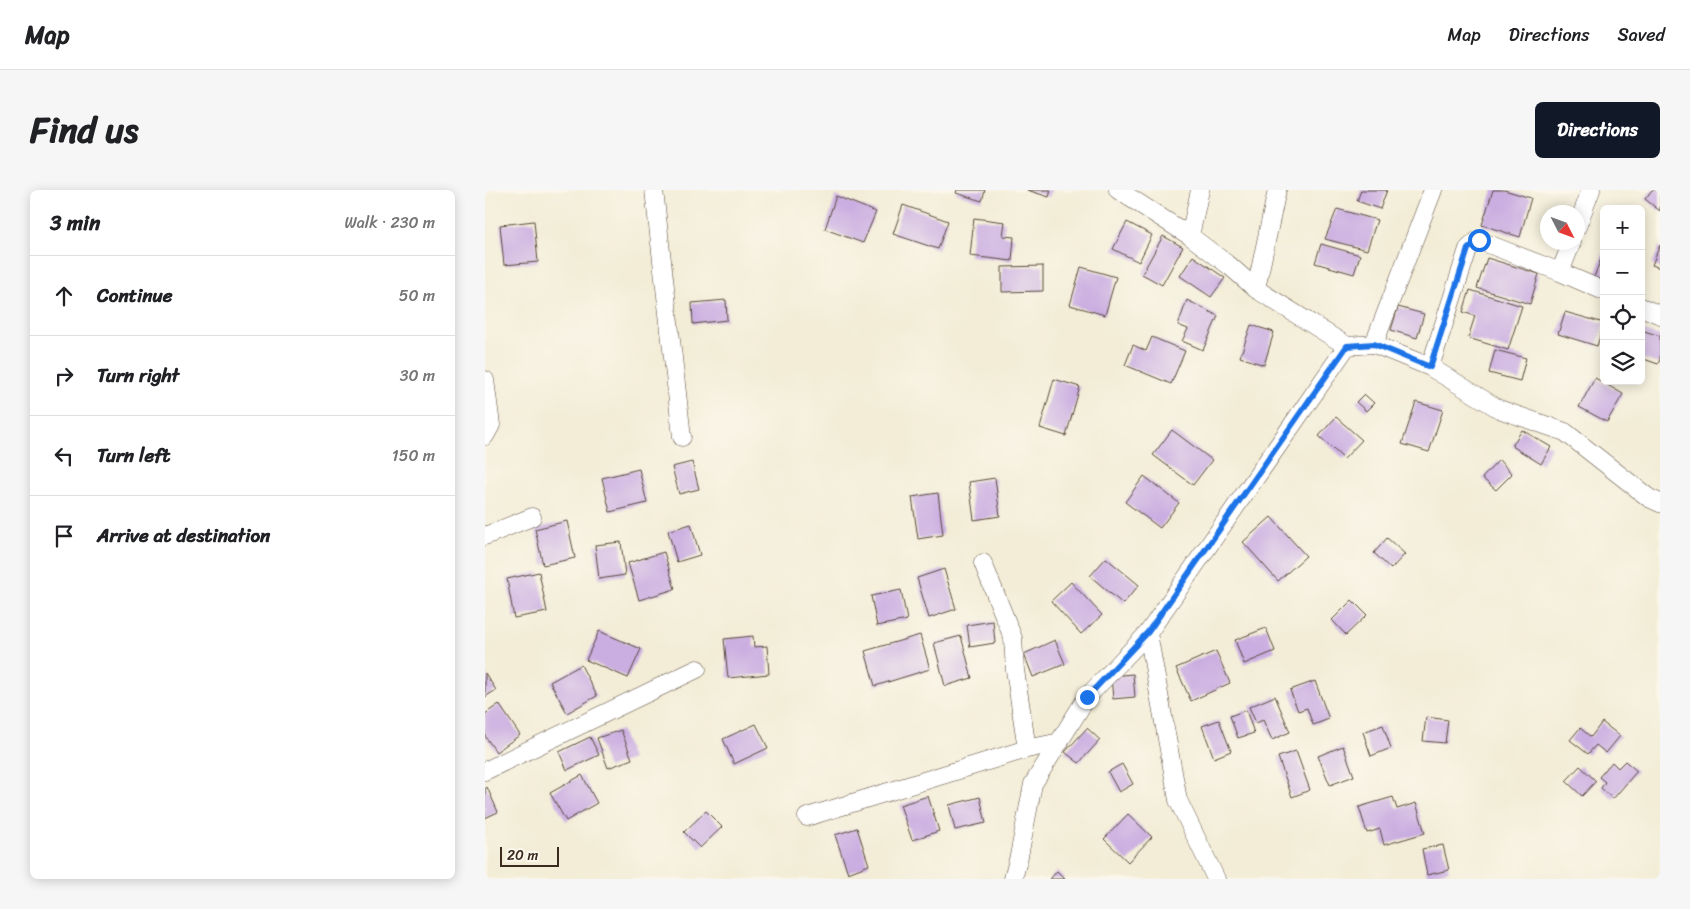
<!DOCTYPE html>
<html lang="en">
<head>
<meta charset="utf-8">
<style>
  :root { --surface:#fff; --page:#f6f6f6; --text:#202124; --muted:#757577; --line:#e0e0e0; --accent:#111827 }
  body { margin:0; font-family:Sriracha,sans-serif; background:var(--page); color:var(--text) }
  .controls { position:absolute; right:15px; top:15px; display:grid; overflow:hidden; border-radius:8px; box-shadow:0 2px 12px #0003 }
  .controls button { width:45px; height:45px; display:grid; place-items:center; padding:0; border:0; border-bottom:1px solid var(--line); background:var(--surface); color:var(--text); font:25px sans-serif }
  .compass { position:absolute; left:1055px; top:15px; width:45px; height:45px; border-radius:50%; background:var(--surface); box-shadow:0 2px 12px #0003; rotate:132deg }
  .scale { position:absolute; left:15px; bottom:12px; width:59px; box-sizing:border-box; padding-left:5px; border:2px solid #3b2a1e; border-top:0; font-size:14px; line-height:18px; white-space:nowrap; color:#3b2a1e; -webkit-text-stroke:4px #fbf7ec; paint-order:stroke }
  .stop { position:absolute; width:15px; height:15px; margin:-11px; border:4px solid #1a73e8; border-radius:50%; background:#fff }
  .stop.end { background:#1a73e8; border-color:#fff; box-shadow:0 1px 5px #0008 }
  .list { margin:0; padding:0; list-style:none }
  h2 { display:flex; justify-content:space-between; align-items:center; height:65px; margin:0; padding:0 20px; font-size:21px }
  h2 small { font-size:16px; font-weight:400; color:var(--muted) }
  .list li { display:grid; grid-template-columns:32px 1fr auto; gap:15px; align-items:center; box-sizing:border-box; height:80px; padding:0 20px; border-top:1px solid var(--line) }
  .list b { display:block; font-size:19px; white-space:nowrap }
  .list em { font-size:16px; font-style:normal; color:var(--muted) }
  .icon { flex:none; width:28px; height:28px; fill:none; stroke:currentColor; stroke-width:2; stroke-linecap:round; stroke-linejoin:round }
  .map { position:relative; flex:none; width:1175px; height:689px; overflow:hidden; border-radius:8px }
  header { display:flex; align-items:center; gap:30px; box-sizing:border-box; height:70px; padding:0 25px; background:var(--surface); border-bottom:1px solid var(--line) }
  header strong { font-size:24px }
  nav { display:flex; gap:28px; margin-inline-start:auto; font-size:18px }
  .intro { display:flex; align-items:center; justify-content:space-between; box-sizing:border-box; height:120px; padding:0 30px }
  h1 { margin:0; font-size:35px }
  .button { padding:12px 22px; border-radius:8px; background:var(--accent); color:#fff; font-size:18px; font-weight:700 }
  main { display:flex; gap:30px; padding:0 30px }
  aside { flex:1; background:var(--surface); border-radius:8px; box-shadow:0 2px 12px #0003 }
  .map>svg:first-child { display:block }
  .building { fill:#caaee1 }
  .lines { fill:none; stroke-linecap:round; stroke-linejoin:round }
  .minor-casing { stroke:#57473a; stroke-width:19 }
  .minor { stroke:#fff; stroke-width:18 }
  .route { stroke:#1a73e8; stroke-width:6 }
</style>
</head>
<body>
<header>
<strong>Map</strong>
<nav><a>Map</a><a>Directions</a><a>Saved</a></nav>
</header>
<div class="intro"><h1>Find us</h1><a class="button">Directions</a></div>
<main>
<aside>
<h2>3 min<small>Walk · 230 m</small></h2>
<ul class="list">
<li><svg class="icon" aria-label="ahead" viewBox="0 0 24 24"><path d="M12 20V5M6 11l6-6 6 6"/></svg><div><b>Continue</b></div><em>50 m</em></li>
<li><svg class="icon" aria-label="right" viewBox="0 0 24 24"><path d="M7 20v-9h11M14 6l5 5-5 5"/></svg><div><b>Turn right</b></div><em>30 m</em></li>
<li><svg class="icon" aria-label="left" viewBox="0 0 24 24"><path d="M17 20v-9H6M10 6l-5 5 5 5"/></svg><div><b>Turn left</b></div><em>150 m</em></li>
<li><svg class="icon" aria-label="arrive" viewBox="0 0 24 24"><path d="M6 21V4h12l-3 4 3 4H6"/></svg><div><b>Arrive at destination</b></div></li>
</ul>
</aside>
<div class="map">
<svg width="1175" height="689" viewBox="0 0 1175 689">
  <rect width="100%" height="100%" fill="#fbf7ec"/>
  <filter id="ink" filterUnits="userSpaceOnUse"><feTurbulence type="fractalNoise" baseFrequency=".02" numOctaves="2"/><feDisplacementMap in="SourceGraphic" scale="10" xChannelSelector="R" yChannelSelector="G"/><feConvolveMatrix kernelMatrix="1 2 1 2 8 2 1 2 1" color-interpolation-filters="sRGB"/></filter>
  <filter id="wash" filterUnits="userSpaceOnUse"><feTurbulence type="fractalNoise" baseFrequency=".0096" numOctaves="4" result="noise"/><feDisplacementMap in="SourceGraphic" scale="20" xChannelSelector="R" yChannelSelector="G"/><feGaussianBlur stdDeviation="1.12" result="paint"/><feColorMatrix in="noise" values="0 0 0 0 0 0 0 0 0 0 0 0 0 0 0 0 0 1.4 0 .05"/><feComposite in="paint" operator="in"/></filter>
  <g filter="url(#wash)">
    <rect width="100%" height="100%" fill="#f3edd7"/>
    <g id="blocks">
      <path class="building" d="M472,0h28l-3,11 -26,-8z
        M542,0h24l-2,7z
        M876,0h26l-7,19 -23,-8z
        M1008,0h11l27,8 -11,39 -38,-12z
        M1167,0h8v21l-15,-12z
        M351,6l40,16 -13,31 -38,-14z
        M418,15l45,16 -10,28 -45,-15z
        M852,19l40,11 -10,30 -42,-11z
        M489,28l31,4 -2,14 11,1 -2,24 -42,-5z
        M49,31l4,41 -34,3 -4,-40z
        M642,32l25,13 -13,27 -26,-13z
        M678,46l20,11 -21,38 -20,-11z
        M836,54l39,11 -6,19 -39,-11z
        M1175,55v23l-8,-3z
        M1119,61v30l-10,-4z
        M708,66l32,22 -14,19 -31,-21z
        M1002,68l52,16 -9,30 -53,-16z
        M558,76v25l-41,1v-25z
        M596,77l35,10 -11,38 -35,-10z
        M985,100l52,16 -14,44 -40,-12 7,-22 -12,-4z
        M241,110l1,20 -34,4 -1,-21z
        M702,110l31,16 -15,34 -21,-9 6,-12 -10,-4z
        M913,117l26,7 -7,24 -26,-8z
        M1080,122l39,11 -7,23 -39,-12z
        M766,135l23,7 -10,33 -24,-8z
        M1156,140l19,6v23l-2,5 -17,-6z
        M667,147l33,14 -14,33 -46,-19 8,-20 13,6z
        M1010,160l31,8 -6,23 -31,-8z
        M1110,188l28,16 -16,28 -28,-15z
        M569,189l26,8 -14,49 -26,-8z
        M879,204l10,9 -8,8 -10,-9z
        M931,212l27,8 -14,42 -27,-8z
        M851,227l26,23 -18,19 -25,-23z
        M687,240l40,30 -19,25 -40,-30z
        M1037,240l29,17 -10,17 -29,-18z
        M1014,270l13,14 -16,16 -14,-12z
        M207,272l7,27 -20,5 -7,-27z
        M154,279l8,34 -37,9 -8,-34z
        M659,286l35,27 -19,25 -35,-26z
        M510,288l5,38 -26,4 -5,-38z
        M453,303l5,42 -25,4 -6,-42z
        M786,327l35,39 -28,25 -35,-39z
        M82,331l8,37 -32,7 -8,-36z
        M206,334l9,31 -23,7 -9,-31z
        M902,348l18,16 -14,15 -17,-16z
        M136,352l4,33 -26,4 -4,-34z
        M179,362l11,37 -36,11 -11,-37z
        M621,368l33,27 -16,19 -33,-28z
        M459,379l12,40 -27,9 -12,-40z
        M54,382l8,40 -33,6 -7,-39z
        M586,392l31,33 -21,19 -30,-33z
        M416,400l6,30 -30,6 -6,-30z
        M867,410l15,15 -21,20 -14,-15z
        M508,431l2,22 -25,4 -3,-22z
        M781,438l9,23 -31,13 -9,-24z
        M114,441l42,18 -13,29 -42,-18z
        M435,445l10,34 -55,17 -10,-35z
        M268,446l1,11 13,-1 2,28 -41,4 -4,-39z
        M476,446l11,42 -27,8 -11,-43z
        M570,450l10,24 -32,13 -9,-23z
        M731,461l14,32 -39,18 -15,-33z
        M96,475l16,31 -30,17 -17,-31z
        M0,483l11,17 -11,7z
        M648,484l2,23 -22,2 -2,-23z
        M830,491l14,38 -16,6 -6,-17 -9,3 -8,-21z
        M790,506l15,36 -18,8 -9,-20 -7,3 -7,-16z
        M14,514l21,31 -24,17 -11,-16v-22z
        M761,520l8,23 -16,5 -8,-22z
        M941,527l22,3 -3,23 -22,-2z
        M734,530l12,31 -17,7 -12,-32z
        M1117,532l18,14 -14,17 -10,-8 -8,9 -18,-14 10,-12 11,9z
        M271,534l12,24 -34,16 -11,-25z
        M898,535l8,23 -20,8 -8,-24z
        M602,538l13,12 -21,23 -14,-11z
        M136,540l11,29 -24,9 -11,-30z
        M105,547l9,18 -32,15 -8,-18z
        M858,556l11,30 -24,9 -12,-29z
        M811,561l14,39 -18,7 -14,-40z
        M1140,571l12,10 -24,28 -12,-11 4,-6 -6,-5 13,-15 6,6z
        M637,574l11,20 -14,8 -11,-20z
        M1095,576l16,15 -14,15 -16,-15z
        M97,585l15,28 -31,18 -16,-28z
        M2,597l11,25 -13,6v-29z
        M443,606l11,35 -27,9 -12,-35z
        M495,607l6,26 -31,7 -6,-25z
        M908,607l4,12 19,-6 9,30 -41,12 -4,-16 -13,4 -8,-26z
        M221,621l16,16 -22,21 -16,-16z
        M643,624l24,23 -24,25 -24,-23z
        M372,638l12,37 -21,8 -13,-38z
        M958,655l6,25 -22,5 -5,-26z
        M572,681l8,8h-15z"/>
    </g>
  </g>
  <g filter="url(#ink)">
    <use href="#blocks" fill-opacity="0" stroke="#57473a" stroke-width="1"/>
    <g class="lines">
      <defs>
        <path id="minor" d="M169,0l28,247
          M633,0l72,46 41,31 25,22
          M792,0l-21,99 91,57 27,-2 56,23 69,42 66,23 84,66 11,5
          M1092,37l14,-37
          M705,46l10,-46
          M1087,52l-12,30 44,19
          M1156,117l19,8
          M889,154l59,-154
          M945,177l38,-118 10,-9 82,32
          M0,190l6,45 -6,11
          M0,346l47,-19
          M498,373l30,75 2,32 12,79
          M0,581l212,-102
          M322,627l220,-68 33,-7
          M528,689l6,-23 14,-72 54,-87 61,-64
          M731,689l-38,-79 -30,-167 199,-287"/>
      </defs>
      <use href="#minor" class="minor-casing"/>
      <use href="#minor" class="minor"/>
    </g>
  </g>
  <g class="lines" filter="url(#ink)">
    <path class="route" d="M602,507l61,-65 199,-286 27,-2 56,23 38,-118 11,-9"/>
  </g>
</svg>
<div class="controls">
<button>+</button>
<button>−</button>
<button><svg class="icon" aria-label="locate" viewBox="0 0 24 24"><circle cx="12" cy="12" r="6"/><path d="M12 2v4M12 18v4M2 12h4M18 12h4"/></svg></button>
<button><svg class="icon" aria-label="layers" viewBox="0 0 24 24"><path d="M12 4l9 5-9 5-9-5zM3 14l9 5 9-5"/></svg></button>
</div>
<svg class="compass" viewBox="-18 -18 36 36"><path d="M0-13l5 13h-10z" fill="#e53935"/><path d="M0 13l5-13h-10z" fill="#757577"/></svg>
<div class="scale">20 m</div>
<div class="stop" style="left:994px;top:50px"></div>
<div class="stop end" style="left:602px;top:507px"></div>
</div>
</main>
</body>
</html>
